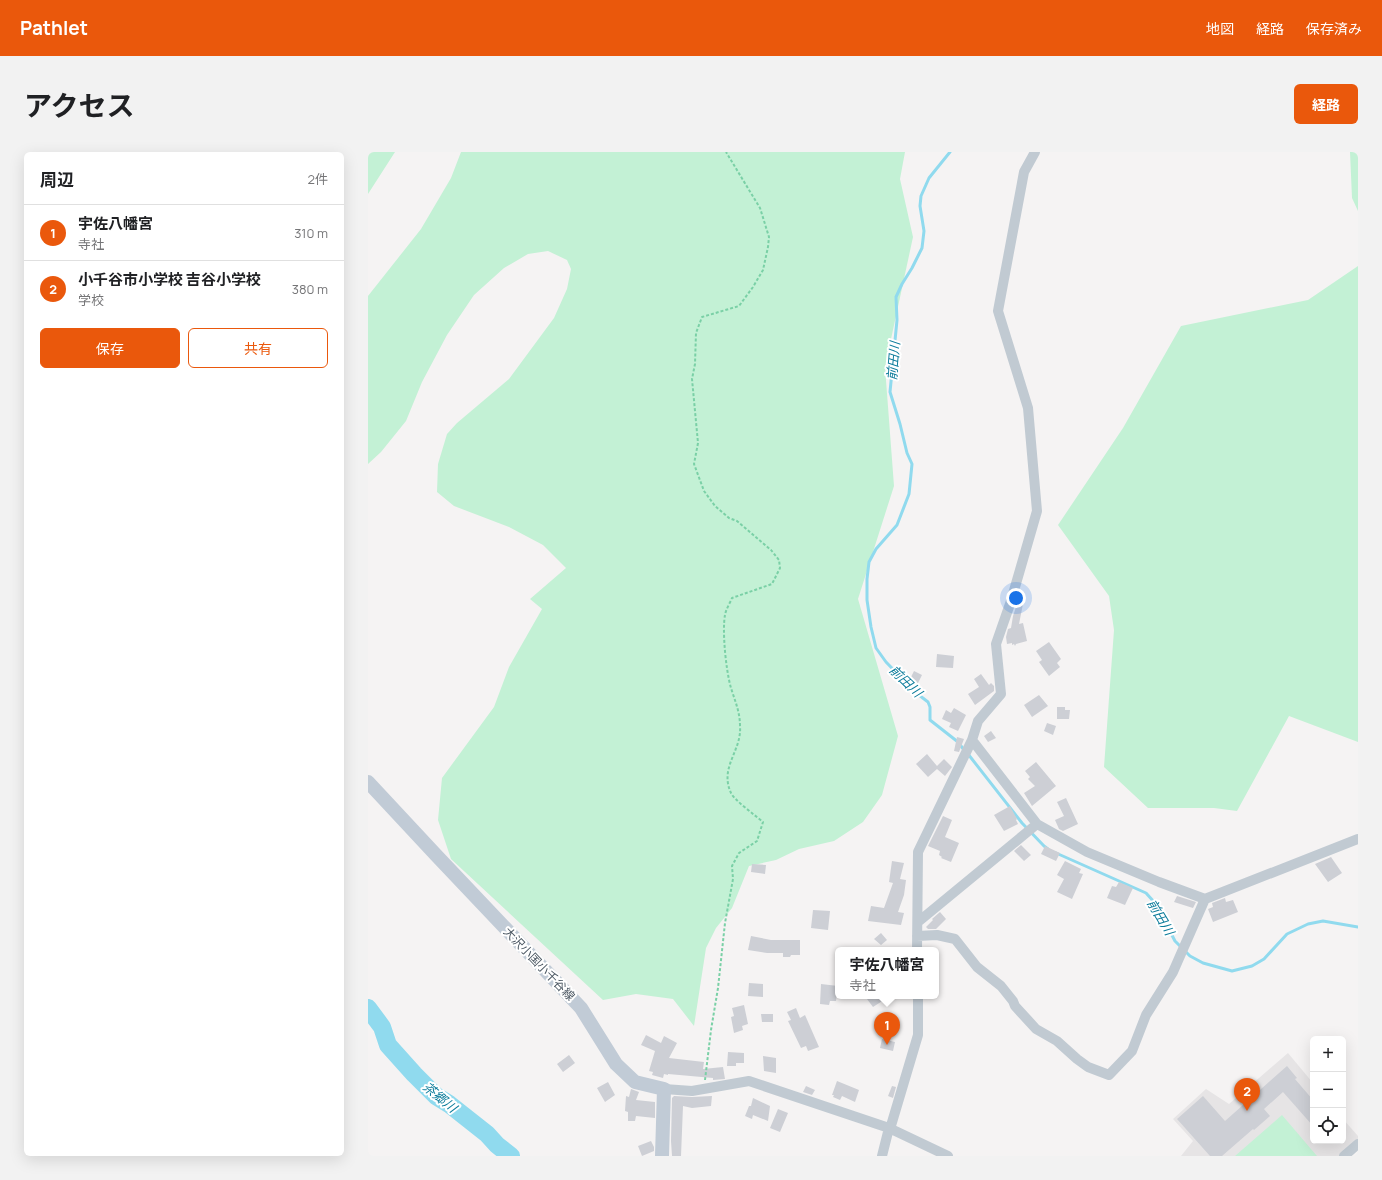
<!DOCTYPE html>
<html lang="ja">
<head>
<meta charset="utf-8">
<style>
  :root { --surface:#fff; --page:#f2f2f2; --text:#202124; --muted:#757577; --line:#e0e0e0; --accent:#ea580c }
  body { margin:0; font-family:Manrope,"Noto Sans JP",sans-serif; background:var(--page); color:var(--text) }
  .controls { position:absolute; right:12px; bottom:12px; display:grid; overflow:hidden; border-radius:6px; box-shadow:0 4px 16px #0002 }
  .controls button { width:36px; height:36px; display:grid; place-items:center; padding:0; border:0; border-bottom:1px solid var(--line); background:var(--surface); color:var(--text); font:20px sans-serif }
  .you { position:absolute; left:648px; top:446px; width:14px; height:14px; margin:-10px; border:3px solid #fff; border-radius:50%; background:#1a73e8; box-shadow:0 0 0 6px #1a73e833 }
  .badge { display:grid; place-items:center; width:26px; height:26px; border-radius:50%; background:var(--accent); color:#fff; font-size:13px; font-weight:700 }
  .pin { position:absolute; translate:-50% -33px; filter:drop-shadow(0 1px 2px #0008) }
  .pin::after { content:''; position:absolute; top:21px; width:14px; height:12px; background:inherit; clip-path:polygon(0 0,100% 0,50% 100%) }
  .popup { position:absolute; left:467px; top:795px; width:104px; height:52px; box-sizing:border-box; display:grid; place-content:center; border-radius:6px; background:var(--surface); filter:drop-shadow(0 1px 3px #0005); font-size:13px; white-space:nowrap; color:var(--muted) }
  .popup b { font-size:15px; color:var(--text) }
  .popup::after { content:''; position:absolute; left:50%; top:100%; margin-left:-8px; border:8px solid transparent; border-top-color:var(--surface) }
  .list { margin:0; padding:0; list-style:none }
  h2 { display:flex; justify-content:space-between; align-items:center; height:52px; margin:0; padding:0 16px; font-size:17px }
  h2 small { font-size:13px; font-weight:400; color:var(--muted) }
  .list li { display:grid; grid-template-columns:26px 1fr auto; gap:12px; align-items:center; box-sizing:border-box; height:56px; padding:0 16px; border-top:1px solid var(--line) }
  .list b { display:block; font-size:15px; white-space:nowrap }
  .list p { margin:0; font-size:13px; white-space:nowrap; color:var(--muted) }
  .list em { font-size:13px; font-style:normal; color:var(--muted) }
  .actions { display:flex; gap:8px; padding:12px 16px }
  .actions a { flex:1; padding:9px 0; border:1px solid var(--accent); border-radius:6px; text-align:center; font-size:14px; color:var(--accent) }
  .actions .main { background:var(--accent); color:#fff }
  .icon { flex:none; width:22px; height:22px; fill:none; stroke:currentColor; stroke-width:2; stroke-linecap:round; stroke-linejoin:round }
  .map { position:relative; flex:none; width:990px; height:1004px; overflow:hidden; border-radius:6px }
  header { display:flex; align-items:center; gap:24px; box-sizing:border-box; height:56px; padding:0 20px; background:var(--accent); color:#fff }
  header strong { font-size:19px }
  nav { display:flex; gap:22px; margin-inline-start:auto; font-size:14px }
  .intro { display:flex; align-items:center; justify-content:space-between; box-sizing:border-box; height:96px; padding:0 24px }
  h1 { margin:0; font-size:28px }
  .button { padding:10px 18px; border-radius:6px; background:var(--accent); color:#fff; font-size:14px; font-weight:700 }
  main { display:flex; gap:24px; padding:0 24px }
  aside { flex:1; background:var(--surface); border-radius:6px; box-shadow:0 4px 16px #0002 }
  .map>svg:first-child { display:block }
  .education { fill:#e6e4e5 }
  .green { fill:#c3f1d5 }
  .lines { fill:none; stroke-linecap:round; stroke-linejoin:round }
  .stream { stroke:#90daee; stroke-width:3 }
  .river { stroke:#90daee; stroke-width:18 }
  .building { fill:#cdcfd5 }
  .path { stroke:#7ad0a6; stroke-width:2; stroke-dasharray:3 2; stroke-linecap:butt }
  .street { stroke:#c1cad2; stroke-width:10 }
  .secondary { stroke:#c1cbd6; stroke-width:14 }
  .labels { text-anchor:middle; stroke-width:4; stroke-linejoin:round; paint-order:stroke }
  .street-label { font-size:12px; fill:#4a5661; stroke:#fff }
  .water-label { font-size:13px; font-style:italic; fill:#0c7c9b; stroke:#fff }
</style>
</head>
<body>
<header>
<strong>Pathlet</strong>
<nav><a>地図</a><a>経路</a><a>保存済み</a></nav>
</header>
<div class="intro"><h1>アクセス</h1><a class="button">経路</a></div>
<main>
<aside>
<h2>周辺<small>2件</small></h2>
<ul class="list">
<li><span class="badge">1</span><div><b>宇佐八幡宮</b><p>寺社</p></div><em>310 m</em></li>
<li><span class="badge">2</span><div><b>小千谷市小学校 吉谷小学校</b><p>学校</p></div><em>380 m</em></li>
</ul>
<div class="actions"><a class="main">保存</a><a>共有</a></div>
</aside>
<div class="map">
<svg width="990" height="1004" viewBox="0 0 990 1004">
  <rect width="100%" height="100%" fill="#f5f3f3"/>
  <path class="education" d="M920,901l25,30v58h30v-22l15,17v10l-13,10h-164l12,-15 -20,-22 33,-30 23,15z"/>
  <path class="green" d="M0,0h27l-27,42z
    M93,0h444l-5,27 13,58 -28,130 9,119 -36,113 40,137 -16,59 -19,27 -29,19 -35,8 -23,11 -27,6 -17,42 -16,20 -10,20 -12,78 -21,-27 -37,-5 -33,6 -152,-141 -13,-39 4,-42 52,-71 15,-40 33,-58 -12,-10 36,-31 -23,-23 -34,-18 -55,-21 -17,-14 1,-28 9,-30 10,-11 52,-44 45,-61 13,-29 4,-20 -4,-9 -19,-9 -20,3 -24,14 -30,27 -27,40 -25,47 -16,39 -25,31 -13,12v-168l53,-67 30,-51z
    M982,0h8v59l-6,-13z
    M990,114v476l-69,-26 -52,95 -23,-3h-66l-44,-41 10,-137 -5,-34 -51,-71 65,-97 58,-102 127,-26z
    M914,963l35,41h-82z"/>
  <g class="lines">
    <path class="stream" d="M582,0l-21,26 -8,18 -1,10 4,25 -2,17 -10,20 -10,16 -6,13 1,23 -7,72 10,32 7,29 5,11 -3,30 -12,31 -21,24 -7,13 -2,17v21l4,27 5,21 10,14 29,30 13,10 2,5v13l28,22 6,8
      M600,602l54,69 22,23 4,3
      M688,701l90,40 9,10 20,38 15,15 13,7 29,8 20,-5 12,-7 23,-25 21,-10 15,-3 35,6"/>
    <path class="river" d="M0,856l14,19 6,18 26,29 22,22 13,8 38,30 10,11 14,11"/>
  </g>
  <path class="building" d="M651,446l5,1 -5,25 4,-1 4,18 -11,3 -1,2 -1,-2 -2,1v-2l-5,1 -1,-7 2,-8 3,-1 2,-12z
    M681,490l12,17 -4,4 3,4 -11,9 -10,-14 3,-2 -6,-9z
    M569,502l17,2 -1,12 -17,-1z
    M546,519l8,4 -5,10 -8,-4z
    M613,522l8,11 2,-2 3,3v5l-19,14 -7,-11 11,-7 -5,-8z
    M671,543l9,11 -16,11 -8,-12z
    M689,555h8v3h5l-1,9h-12z
    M586,556l12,7 -8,16 -9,-4 2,-4 -9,-4 4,-9 5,3z
    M679,571l9,3 -3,9 -9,-4z
    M623,579l5,7 -8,4 -4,-6z
    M589,585l7,2 -5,13 -5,-1z
    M559,602l10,12 7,-7 8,8 -7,9 -8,-7 -9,8 -12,-13z
    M668,610l20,24 -24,20 -8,-13 11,-7 -7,-7 2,-2 -5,-6z
    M698,646l12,26 -15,7 -4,-2 -4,-9 9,-4 -7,-14z
    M642,654l7,13 -1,1 2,4 -14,7 -10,-16z
    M575,664l9,4 -7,17 14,6 -8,19 -10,-4 1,-1 -3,-2 1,-4 -12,-5z
    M653,693l10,10 -7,6 -10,-10z
    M677,694l15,7 -4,8 -15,-7z
    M963,705l11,16 -14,9 -13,-18z
    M524,709l12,2 -4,16 6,1 -2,15 -6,17 6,1 -3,12 -33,-4 3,-15 13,2 9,-25 -4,-1z
    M697,709l16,8 -2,4 4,1 -11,25 -15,-7 7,-13 -7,-4z
    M384,712l14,1 -1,9 -14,-2z
    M751,730l14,6 -8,17 -18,-7 5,-12 4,1z
    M809,744l19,6 -3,6 -19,-6z
    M857,746l1,4 7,-2 5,12 -25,10 -5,-13 5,-2 -1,-4z
    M445,758l17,1 -2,19 -17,-2z
    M572,760l6,7 -10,10h-8l-2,-2 7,-7 -1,-1z
    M513,781l6,7 -6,5 -7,-6z
    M383,784l20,4h29v15h-9l-1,2h-7v-4h-16l-19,-3z
    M381,831l14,1v13l-15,-1z
    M453,832l17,2 -2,15h-6l-1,4 -9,-1z
    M504,844h18l-17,11 -6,-8z
    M376,853l4,19 -6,2 1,4 -9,3 -3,-16 3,-1 -2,-8z
    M428,856l4,10 5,-3 14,32 -11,4 -2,-5 -5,2 -13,-27 3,-1 -4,-8z
    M393,862h12v8h-11z
    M278,883l15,8 3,-7 13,7 -8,15 35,4 -1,7 20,-2 2,12 -12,1v-2l-45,-4v1l-4,-1 -1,4 -11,-3 1,-3 -4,-1 6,-20 -14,-6z
    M514,887l13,3 -2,9 -13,-3z
    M360,900l16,1v10h-8v3h-9z
    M201,903l6,8 -12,9 -6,-8z
    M395,904l13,2v15l-12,-2z
    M919,914l10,12 -2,1 18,21v26l-30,-34 -19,17 6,7 -16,14 -1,-1 -31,27h-12l-33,-37 26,-23 22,25z
    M469,929l22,9 -4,12 -13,-6 -2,4 -7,-3 1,-2h-2z
    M240,930l7,13 -10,7 -8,-14z
    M438,934l9,4 -3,5 -9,-3z
    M524,934l4,1 -3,11 -5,-2z
    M263,937l8,3 -3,8 19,2v16l-19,-2 -1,5h-7v-9l-3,-1 1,-15 3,1z
    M306,944l18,1 20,-1 -1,10 -19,2 -9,-2 -2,50h-9l-1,-15 1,-43z
    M385,946l17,8 -2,15 -15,-6 -1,4 -7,-3 4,-10h2z
    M410,957l10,4 -8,19 -10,-4z
    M283,989l3,6v4l-12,5 -4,-10z"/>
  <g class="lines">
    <path class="path" d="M337,928l6,-50 7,-42 7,-65 8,-44 -1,-13 7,-13 18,-12 6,-19c-7,-6 -29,-22 -32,-29 -12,-26 11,-42 9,-67 0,-14 -5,-25 -9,-38 -5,-17 -9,-57 -6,-73 1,-6 5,-12 7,-17l40,-14 8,-16 -1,-8 -8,-10 -34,-29 -8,-3 -14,-12 -11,-15 -10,-27 4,-21 -6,-64 3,-15 1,-31 6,-16 37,-11 14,-19 10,-17 5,-23 1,-10 -9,-29 -34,-56"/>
    <path class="street" d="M604,588l65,84 50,28 72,30 46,17 153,-60
      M550,770l119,-98
      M549,784l20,-1 18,4 22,28 24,19 12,15 2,5 21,23 21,12 20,18 11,8 21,8 23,-24 14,-36 27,-43 32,-73
      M549,798l1,-98 54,-112 6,-19 23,-27 -5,-50 15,-43 26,-90 -9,-103 -30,-97 26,-139 11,-20
      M296,937l28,2 57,-10 140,47 59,28
      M522,977l28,-94v-39
      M514,1004l7,-28
      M976,1004l14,-12"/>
    <path class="secondary" d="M0,630l68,73 145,153 35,56 19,18 29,7 -2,67"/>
  </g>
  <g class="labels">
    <g class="street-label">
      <text transform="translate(171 812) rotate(46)" y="4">大沢小国小千谷線</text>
    </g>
    <g class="water-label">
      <text transform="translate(525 209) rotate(-85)" y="5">前田川</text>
      <text transform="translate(538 529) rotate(44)" y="5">前田川</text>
      <text transform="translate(793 765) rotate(59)" y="5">前田川</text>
      <text transform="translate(72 945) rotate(39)" y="5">茶郷川</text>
    </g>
  </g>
</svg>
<div class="controls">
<button>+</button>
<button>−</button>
<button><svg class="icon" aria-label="locate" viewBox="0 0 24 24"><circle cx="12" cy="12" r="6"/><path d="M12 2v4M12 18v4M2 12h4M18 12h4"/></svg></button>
</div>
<div class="you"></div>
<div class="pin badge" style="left:519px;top:893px">1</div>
<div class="popup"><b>宇佐八幡宮</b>寺社</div>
<div class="pin badge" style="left:879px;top:959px">2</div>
</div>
</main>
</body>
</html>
